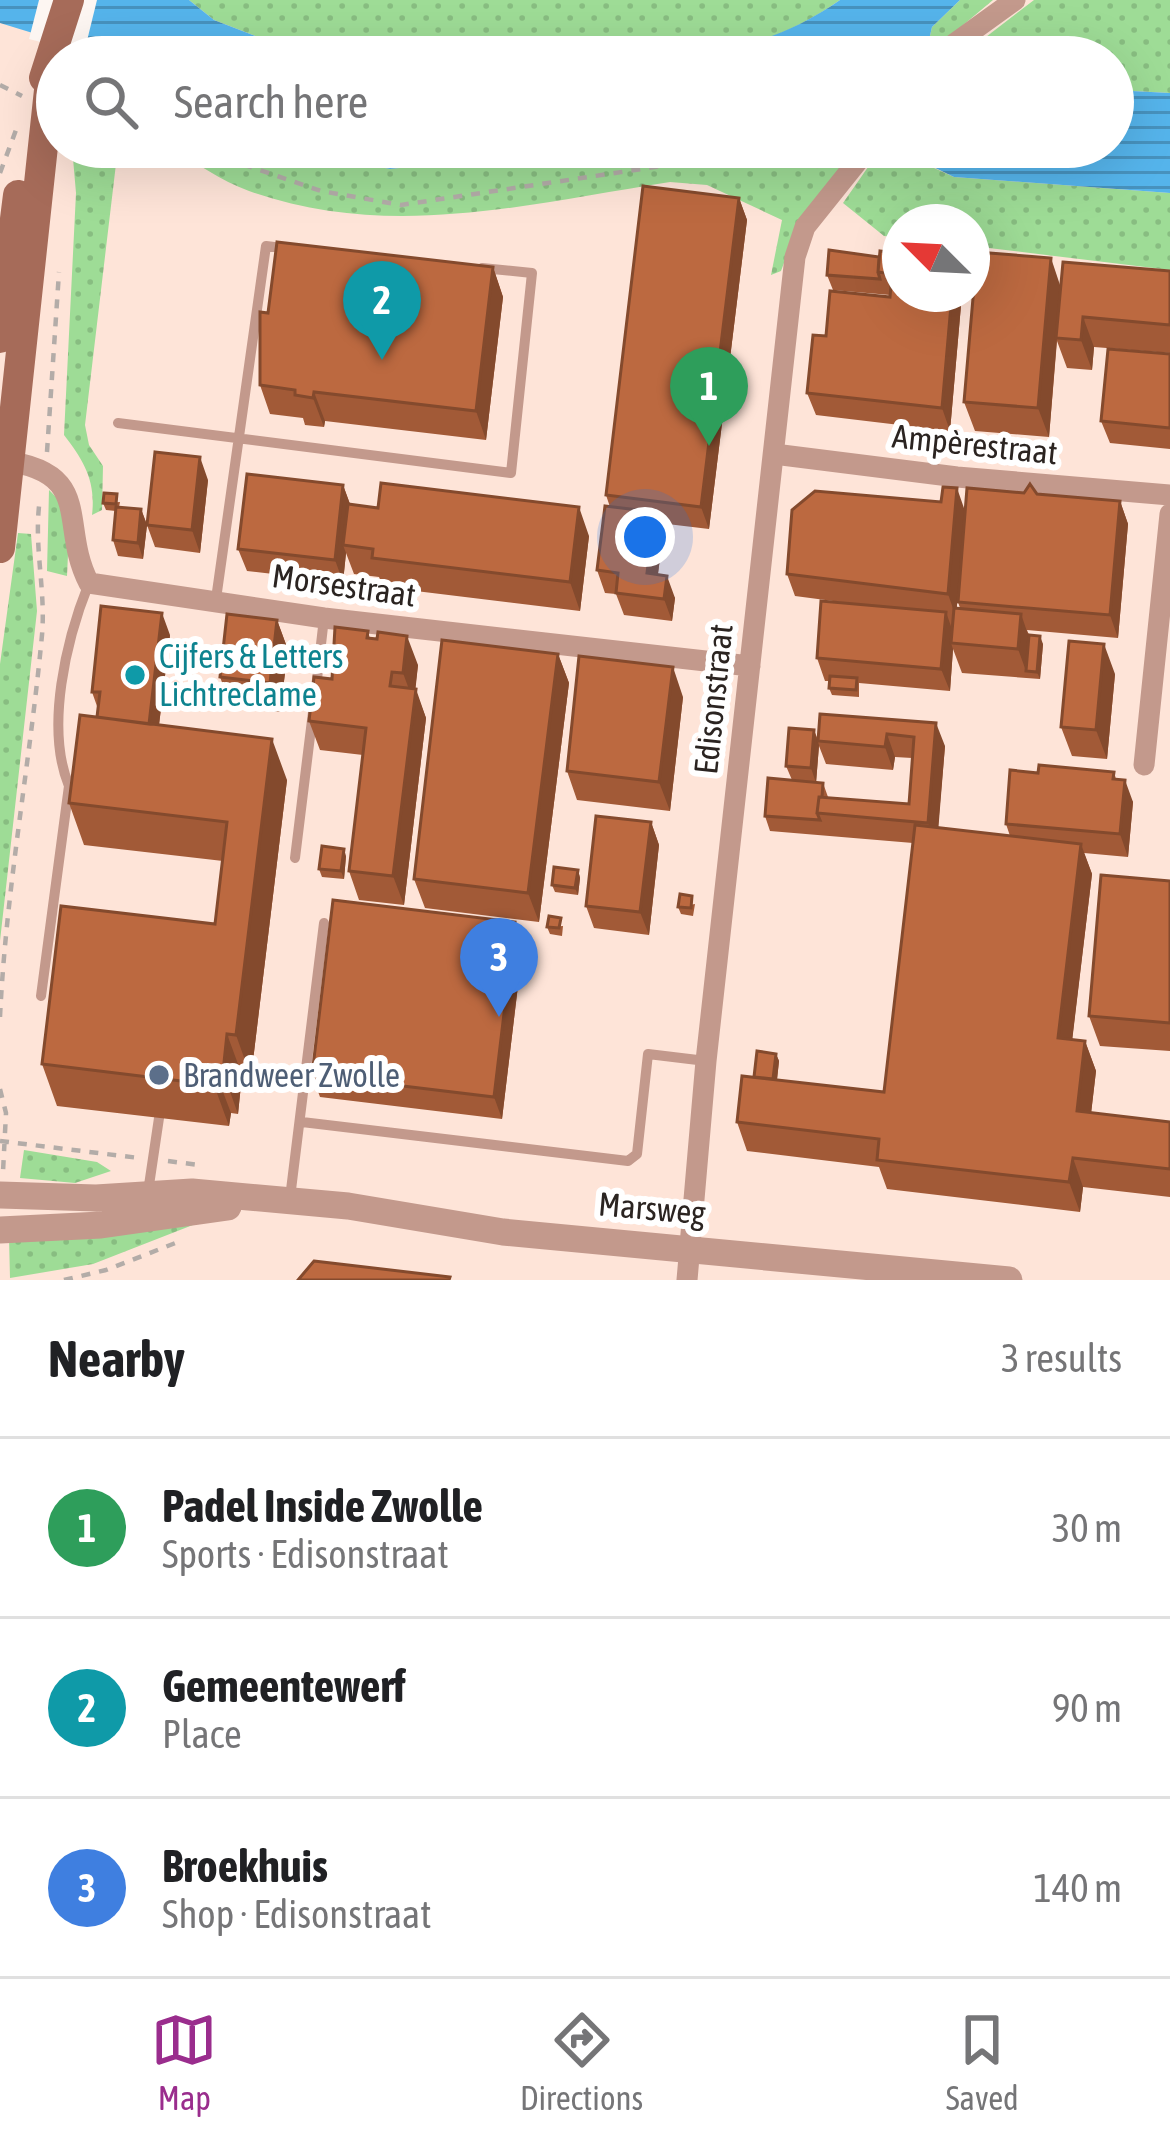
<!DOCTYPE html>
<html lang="en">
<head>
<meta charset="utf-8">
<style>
  :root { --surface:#fff; --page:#f2f2f2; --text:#202124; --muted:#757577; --line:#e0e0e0; --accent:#9a2d8d }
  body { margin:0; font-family:"Asap Condensed",sans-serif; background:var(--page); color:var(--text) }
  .compass { position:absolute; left:882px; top:204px; width:108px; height:108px; border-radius:50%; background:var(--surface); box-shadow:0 12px 48px #0002; rotate:294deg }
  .you { position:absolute; left:645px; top:537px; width:42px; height:42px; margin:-30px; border:9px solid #fff; border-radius:50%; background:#1a73e8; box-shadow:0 0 0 18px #1a73e833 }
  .badge { display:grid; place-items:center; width:78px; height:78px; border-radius:50%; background:var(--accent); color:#fff; font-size:39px; font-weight:700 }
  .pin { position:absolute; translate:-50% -99px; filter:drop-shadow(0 3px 6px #0008) }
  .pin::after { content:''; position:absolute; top:63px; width:42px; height:36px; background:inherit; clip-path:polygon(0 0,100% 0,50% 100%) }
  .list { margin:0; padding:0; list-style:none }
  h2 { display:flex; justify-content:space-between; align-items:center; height:156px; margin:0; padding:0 48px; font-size:51px }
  h2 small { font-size:39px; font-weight:400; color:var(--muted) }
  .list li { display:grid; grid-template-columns:78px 1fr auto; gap:36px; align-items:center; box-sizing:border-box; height:180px; padding:0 48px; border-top:3px solid var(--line) }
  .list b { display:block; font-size:45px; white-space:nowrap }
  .list p { margin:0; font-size:39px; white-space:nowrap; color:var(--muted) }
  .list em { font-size:39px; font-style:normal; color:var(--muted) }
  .icon { flex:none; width:66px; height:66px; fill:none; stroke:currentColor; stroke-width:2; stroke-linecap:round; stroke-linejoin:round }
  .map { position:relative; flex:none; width:1170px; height:1280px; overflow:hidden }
  .search { position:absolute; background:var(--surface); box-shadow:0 12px 48px #0002; left:36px; right:36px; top:36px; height:132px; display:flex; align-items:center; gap:30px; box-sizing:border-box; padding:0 42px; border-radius:66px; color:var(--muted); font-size:45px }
  .sheet { height:696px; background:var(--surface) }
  nav { display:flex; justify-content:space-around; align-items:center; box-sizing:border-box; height:168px; border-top:3px solid var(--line); background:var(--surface); font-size:33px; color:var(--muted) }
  nav a { display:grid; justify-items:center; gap:6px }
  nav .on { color:var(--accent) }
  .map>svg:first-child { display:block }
  .built { fill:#fee4d8; fill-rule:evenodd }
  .grass { fill:url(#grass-dots) }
  .water { fill:url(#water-rules) }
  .pier { fill:#fdf6f2 }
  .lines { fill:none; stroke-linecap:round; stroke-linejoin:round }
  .path { stroke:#b3aca8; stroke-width:4.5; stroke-dasharray:9 9; stroke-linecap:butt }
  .service { stroke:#c3998c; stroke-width:10 }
  .minor { stroke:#c3998c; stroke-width:21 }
  .tertiary { stroke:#c3998c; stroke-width:27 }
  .secondary { stroke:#a66b59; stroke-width:30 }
  .wall { fill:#a25a37; fill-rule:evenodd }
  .shaded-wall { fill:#844a2d }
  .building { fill:#bc6940; stroke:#844a2d; stroke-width:3 }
  .culture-dot { fill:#0f9aa8; stroke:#fff; stroke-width:4.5 }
  .service-dot { fill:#5c6f8a; stroke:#fff; stroke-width:4.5 }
  .labels { text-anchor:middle; stroke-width:12; stroke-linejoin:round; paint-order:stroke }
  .street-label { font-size:33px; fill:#2b2421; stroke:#fff }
  .culture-label { font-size:33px; fill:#0d838f; stroke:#fff; text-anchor:start }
  .service-label { font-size:33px; fill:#4e5e75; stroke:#fff; text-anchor:start }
</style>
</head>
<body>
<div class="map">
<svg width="1170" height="1280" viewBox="0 0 1170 1280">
  <defs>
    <pattern id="grass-dots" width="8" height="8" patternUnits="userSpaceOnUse" patternTransform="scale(3)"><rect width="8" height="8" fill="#9edc96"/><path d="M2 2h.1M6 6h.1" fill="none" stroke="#88bd81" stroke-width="1.8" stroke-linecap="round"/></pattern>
    <pattern id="water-rules" width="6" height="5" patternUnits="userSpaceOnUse" patternTransform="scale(3)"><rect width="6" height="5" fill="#55b4eb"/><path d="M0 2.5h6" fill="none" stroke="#4792be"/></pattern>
  </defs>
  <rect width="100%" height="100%" fill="#fdf6f2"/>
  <path class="built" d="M0,0h1170v1280h-1170zM57,57h1056v90h-1056zM900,222h72v72h-72z"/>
  <path class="grass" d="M189,0h651c-49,34 -91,48 -149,57h-382l-95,-37z
    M960,0h33l-68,57 7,-30z
    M1034,0h136v93l-57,-3v-33h-153z
    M72,147h46l-33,278 4,20 14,21 -1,44 -10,5c4,-34 -8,-54 -28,-80l12,-242z
    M168,147h113l109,22 204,-22h262l-56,73 -19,51 -10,4 11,-55 -75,-35 -37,-3c-142,22 -281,59 -421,9 -28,-10 -55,-30 -81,-44z
    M882,147h35l6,16 31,14 216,16v77l-198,-24v-24h-72v16l-16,-2 -41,-33z
    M49,490l21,21 -3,65 -20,-5z
    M18,533l13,1 6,77 -37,330v-277z
    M24,1150l73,12 14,9 -36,12 -55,-5z
    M221,1214l-128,50 -83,14 -1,-41z"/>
  <path class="water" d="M0,0h189l25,20 95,37h-198l-111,-34z
    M840,0h120l-28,27 -7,30h-234c58,-11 100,-23 149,-57z
    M1113,90l57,3v100l-216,-16 -31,-15 -6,-15h196z
    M281,147h313l-204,22z"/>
  <path class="pier" d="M39,0h58l-13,53 -55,-14z"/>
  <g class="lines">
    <path class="path" d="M0,85l22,11
      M212,147l33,18 76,26 80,14 334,-50 90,12
      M0,173l16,-43
      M47,452l12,-180
      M0,1017c6,-128 30,-254 42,-382 4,-46 -9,-91 -2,-136
      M0,1089l6,24 -3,59
      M0,1141l139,17
      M168,1161l31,4
      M64,1280l42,-10 72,-28"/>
    <path class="service" d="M118,423l393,50 21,-200 -50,-5
      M216,599l50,-353 25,3
      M316,688l8,-70
      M295,858l18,-146
      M41,996l28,-210c-24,-58 -3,-146 20,-203
      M302,1122l326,39 9,-7 11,-100 58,7
      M148,1192l11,-74
      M290,1198l34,-275"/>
    <path class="minor" d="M936,57l79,-57
      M774,454l183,23 213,18
      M0,460c97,12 58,64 89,123l235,35 426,48
      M1144,765l26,-251
      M687,1280l19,-219 89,-804 10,-30 64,-80"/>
    <path class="tertiary" d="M0,1195l96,3 96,-6 156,14 155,26 506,48
      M0,1230l101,-5 127,-18"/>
    <path class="secondary" d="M44,78l25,-78
      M0,338l18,-143
      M0,548l52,-486"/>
  </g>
  <path class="wall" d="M739,198l8,22 -38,309 -50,-6 4,12 -5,39 17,24 -3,23 -48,-6 -8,-21 -11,-1 -8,-23 13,-63 -4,-12z
    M829,250l133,44 -12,137 -134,-16 -9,-22 83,-98 -57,-5 -6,-15z
    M493,267l10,30 -17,143 -161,-19 -1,6 -19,-2 -2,-7 -33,-4 -10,-29 8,-72z
    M1170,271v82l-76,-6 -2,23 -25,-2 -10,-27 -8,96 -74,-6 -11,-29 97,-117z
    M1170,354v95l-60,-6 -9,-22z
    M208,480l-8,73 -45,-6 -8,-22z
    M343,485l7,19 239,32 -9,75 -197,-24 -4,-10 -25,-3 -8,-21 -3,29 -96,-11 -9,-22z
    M1037,494l83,7 8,23 -10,114 -91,-8 2,5 14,9 -3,35 -78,-6 -9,-24 -3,42 -91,-8v14l-27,-2 -3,-7 1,-7h-5l-8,-23 54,-52 -76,-10 -8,-22 154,-72 16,106h3l-2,-6z
    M120,502l-1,5 22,2 6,16 -4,34 -25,-3 -5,-16 3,-29 -10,-1 -3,-7z
    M277,620l11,30 -8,62 -49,-6 -11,-29z
    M368,631l2,8 48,26 -3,24 11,29 -22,187 -45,-5 -10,-29 14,-116 -43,-5 -11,-29 23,-42z
    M170,635l-11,90 128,55 -36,297 -9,-2 -4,39 -7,-1 -2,13 -172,-20 -15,-42 173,-140 8,-63 -139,-16 -15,-42 28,-86 1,-8 -6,-17z
    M558,654l11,29 -30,239 -114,-14 -11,-29z
    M1115,674l-8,85 -35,-3 -11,-29z
    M683,697l-13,114 -93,-11 -10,-29z
    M820,714l125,32 -7,81 72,9 -4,-12 32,-51 76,-1 2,7 17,23 -5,55 -44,-4 8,21 -20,166 13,1 11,30 -5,42 79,9v75l-87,-10 -3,25 -193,-23 -8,-22 -132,-16 -10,-29 17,-45 22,-23 3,7 -2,19 107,12 29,-249 -143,-12 -5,-15 27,-36 -6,-14 28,-36 4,10zM819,746l7,18 67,6 2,-13 17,1 -3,46 -81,-7 -5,-14h-7z
    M651,822l8,23 -10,90 -55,-7 -8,-22z
    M346,856l-2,23 -22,-2 -3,-8z
    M578,870l2,8 -2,17 -23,-3 -3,-7z
    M1170,881v170l-70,-5 -11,-30z
    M695,904l-2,12 -12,-2 -3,-7z
    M515,922l8,22 -21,175 -182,-22 -8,-22z
    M563,926l-1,10 -12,-2 -3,-7z"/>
  <path class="shaded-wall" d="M739,198l8,22 -38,309 -8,-22z
    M1051,258l10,30 -12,149 -11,-29z
    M493,267l10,30 -17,143 -10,-29z
    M952,294h10l-12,137 -8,-23z
    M1083,317l11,30 -2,23 -11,-30z
    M314,392l11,29 -1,6 -11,-29z
    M200,457l8,23 -8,73 -8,-23z
    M343,485l8,22 -8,38 3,8 -3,29 -8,-22z
    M957,488l8,23 -9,106 -8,-23z
    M1120,501l8,23 -10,114 -8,-23z
    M579,507l10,29 -9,75 -10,-29z
    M141,509l6,16 -4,34 -5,-16z
    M655,512l8,23 -8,61 -8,-23z
    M667,576l8,22 -3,23 -8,-22z
    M946,612l8,23 -3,8 2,6 -3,42 -9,-22z
    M162,613l8,22 -14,114 -8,-22z
    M1021,614l10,29 -5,28 -8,-22z
    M277,620l11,30 -8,62 -10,-29z
    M407,636l11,29 -4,38 -11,-30z
    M1040,636l3,8 -3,35 -3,-7z
    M1104,644l11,30 -8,85 -11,-29z
    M558,654l11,29 -30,239 -11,-29z
    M673,667l10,30 -13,114 -11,-29z
    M416,689l10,29 -22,187 -11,-29z
    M936,723l9,23 -8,99 -9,-22z
    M814,730l5,15 -3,38 -5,-15z
    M887,734l8,23 -2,13 -8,-23z
    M272,739l15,41 -36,297 -15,-42z
    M1125,780l8,22 -5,55 -8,-23z
    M651,822l8,23 -10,90 -9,-23z
    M1081,844l11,30 -23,193 -11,-29z
    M344,849l2,7 -2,23 -3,-8z
    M578,870l2,8 -2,17 -3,-7z
    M515,922l8,22 -21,175 -8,-22z
    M227,1034l15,41 -4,39 -15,-42z
    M1085,1041l11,30 -8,69 -11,-29z
    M776,1054l3,7 -3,27 -3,-8z
    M215,1071l16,42 -2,13 -15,-41z
    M1073,1158l10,29 -3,25 -11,-30z"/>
  <path class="building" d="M643,186l96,12 -38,309 -95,-12z
    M277,242l216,25 -17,144 -162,-19 -1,6 -18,-3v-5l-35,-5v-73l8,1z
    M829,250l50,7 -1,15 2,7 -53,-4z
    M880,251l20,2v41h52l-10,114 -135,-15 6,-58 13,1 4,-45 60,6 2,-23 -14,-2z
    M977,252l74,6 -13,150 -74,-6z
    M1063,262l107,9v54l-87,-8 -2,23 -25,-2z
    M1108,349l62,5v74l-69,-7z
    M155,452l45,5 -8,73 -45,-5z
    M247,474l96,11 -8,75 -97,-11z
    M381,483l198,24 -9,75 -198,-24 1,-9 -30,-4 5,-41 30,4z
    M1030,484l7,10 83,7 -10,114 -152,-13 9,-114 57,5z
    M943,487l14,1 -9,106 -161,-20 5,-64 23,-19 126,11z
    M104,493l13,1 -1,10 -13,-1z
    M605,506l50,6 -8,61 20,3 -3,23 -48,-6 2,-20 -21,-3z
    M116,507l25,2 -3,34 -25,-3z
    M821,601l125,11 -5,57 -124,-11z
    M101,606l61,7 -13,111 -52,-7 3,-25h-8z
    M954,608l67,6 -3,35 -67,-6z
    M227,614l50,6 -7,63 -50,-6z
    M335,627l33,4 -1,7 10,1 1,-7 29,4 -4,37 -11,-1 -2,14 26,3 -23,187 -44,-5 17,-143 -57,-7 5,-44 18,2z
    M1029,635l11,1 -3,36 -11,-1z
    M442,640l116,14 -30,239 -114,-14z
    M1069,641l35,3 -8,86 -35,-3z
    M579,656l94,11 -14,115 -92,-11z
    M830,676l27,2 -1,12 -27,-2z
    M820,714l116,9 -8,100 -111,-10 2,-16 90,7 5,-67 -27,-3 -2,13 -67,-6z
    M80,715l192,24 -36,296 -9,-1 -4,38 -8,-1 -1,14 -172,-21 19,-158 154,18 12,-102 -158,-19z
    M789,728l25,2 -3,38 -25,-2z
    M1039,765l75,7 -1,7 12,1 -5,54 -114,-10 4,-54 28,3z
    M768,778l55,5 -1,14h-3l-2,16 3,7 -55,-4z
    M596,816l55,6 -11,90 -54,-6z
    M915,825l166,19 -23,194 27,3 -8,70 93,11v47l-97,-11 -4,24 -192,-22 2,-21 -142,-17 5,-46 142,16z
    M322,846l22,3 -3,22 -22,-2z
    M554,867l24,3 -3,18 -23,-3z
    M1101,875l69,6v142l-81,-7z
    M680,894l12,2 -1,12 -13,-1z
    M333,900l182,22 -21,175 -182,-22z
    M549,916l12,2 -2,10 -12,-1z
    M757,1051l19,3 -3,25 -19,-2z
    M314,1261l136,16 -1,3h-151z"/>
  <circle class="culture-dot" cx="135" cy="675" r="12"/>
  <circle class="service-dot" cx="159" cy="1075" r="12"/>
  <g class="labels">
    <g class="street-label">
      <text transform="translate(975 444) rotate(6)" y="12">Ampèrestraat</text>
      <text transform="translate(344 585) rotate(8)" y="12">Morsestraat</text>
      <text transform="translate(713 699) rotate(-84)" y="12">Edisonstraat</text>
      <text transform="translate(652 1208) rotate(5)" y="12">Marsweg</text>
    </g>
    <g class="culture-label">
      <text x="159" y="668">Cijfers &amp; Letters<tspan x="159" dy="38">Lichtreclame</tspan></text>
    </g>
    <g class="service-label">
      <text x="183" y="1087">Brandweer Zwolle</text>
    </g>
  </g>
</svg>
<svg class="compass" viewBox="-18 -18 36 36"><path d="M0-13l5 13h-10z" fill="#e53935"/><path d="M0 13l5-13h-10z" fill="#757577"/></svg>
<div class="you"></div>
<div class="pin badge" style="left:709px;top:446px;background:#2e9e5b">1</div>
<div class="pin badge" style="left:382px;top:360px;background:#0f9aa8">2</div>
<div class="pin badge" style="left:499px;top:1017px;background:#3f7fe0">3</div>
<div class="search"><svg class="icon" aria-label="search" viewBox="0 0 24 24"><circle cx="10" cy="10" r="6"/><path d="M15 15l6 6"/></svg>Search here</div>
</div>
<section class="sheet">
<h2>Nearby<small>3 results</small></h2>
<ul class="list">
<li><span class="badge" style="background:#2e9e5b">1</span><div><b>Padel Inside Zwolle</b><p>Sports · Edisonstraat</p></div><em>30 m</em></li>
<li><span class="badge" style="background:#0f9aa8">2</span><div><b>Gemeentewerf</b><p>Place</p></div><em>90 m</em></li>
<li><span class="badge" style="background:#3f7fe0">3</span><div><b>Broekhuis</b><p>Shop · Edisonstraat</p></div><em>140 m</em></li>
</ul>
</section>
<nav>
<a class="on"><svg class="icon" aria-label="map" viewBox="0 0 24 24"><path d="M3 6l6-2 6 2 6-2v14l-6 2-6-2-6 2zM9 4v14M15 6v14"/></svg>Map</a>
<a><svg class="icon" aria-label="directions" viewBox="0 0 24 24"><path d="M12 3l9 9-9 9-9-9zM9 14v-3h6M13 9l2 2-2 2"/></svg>Directions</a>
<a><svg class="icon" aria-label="saved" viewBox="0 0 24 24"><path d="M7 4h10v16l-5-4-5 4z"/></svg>Saved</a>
</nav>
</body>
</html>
